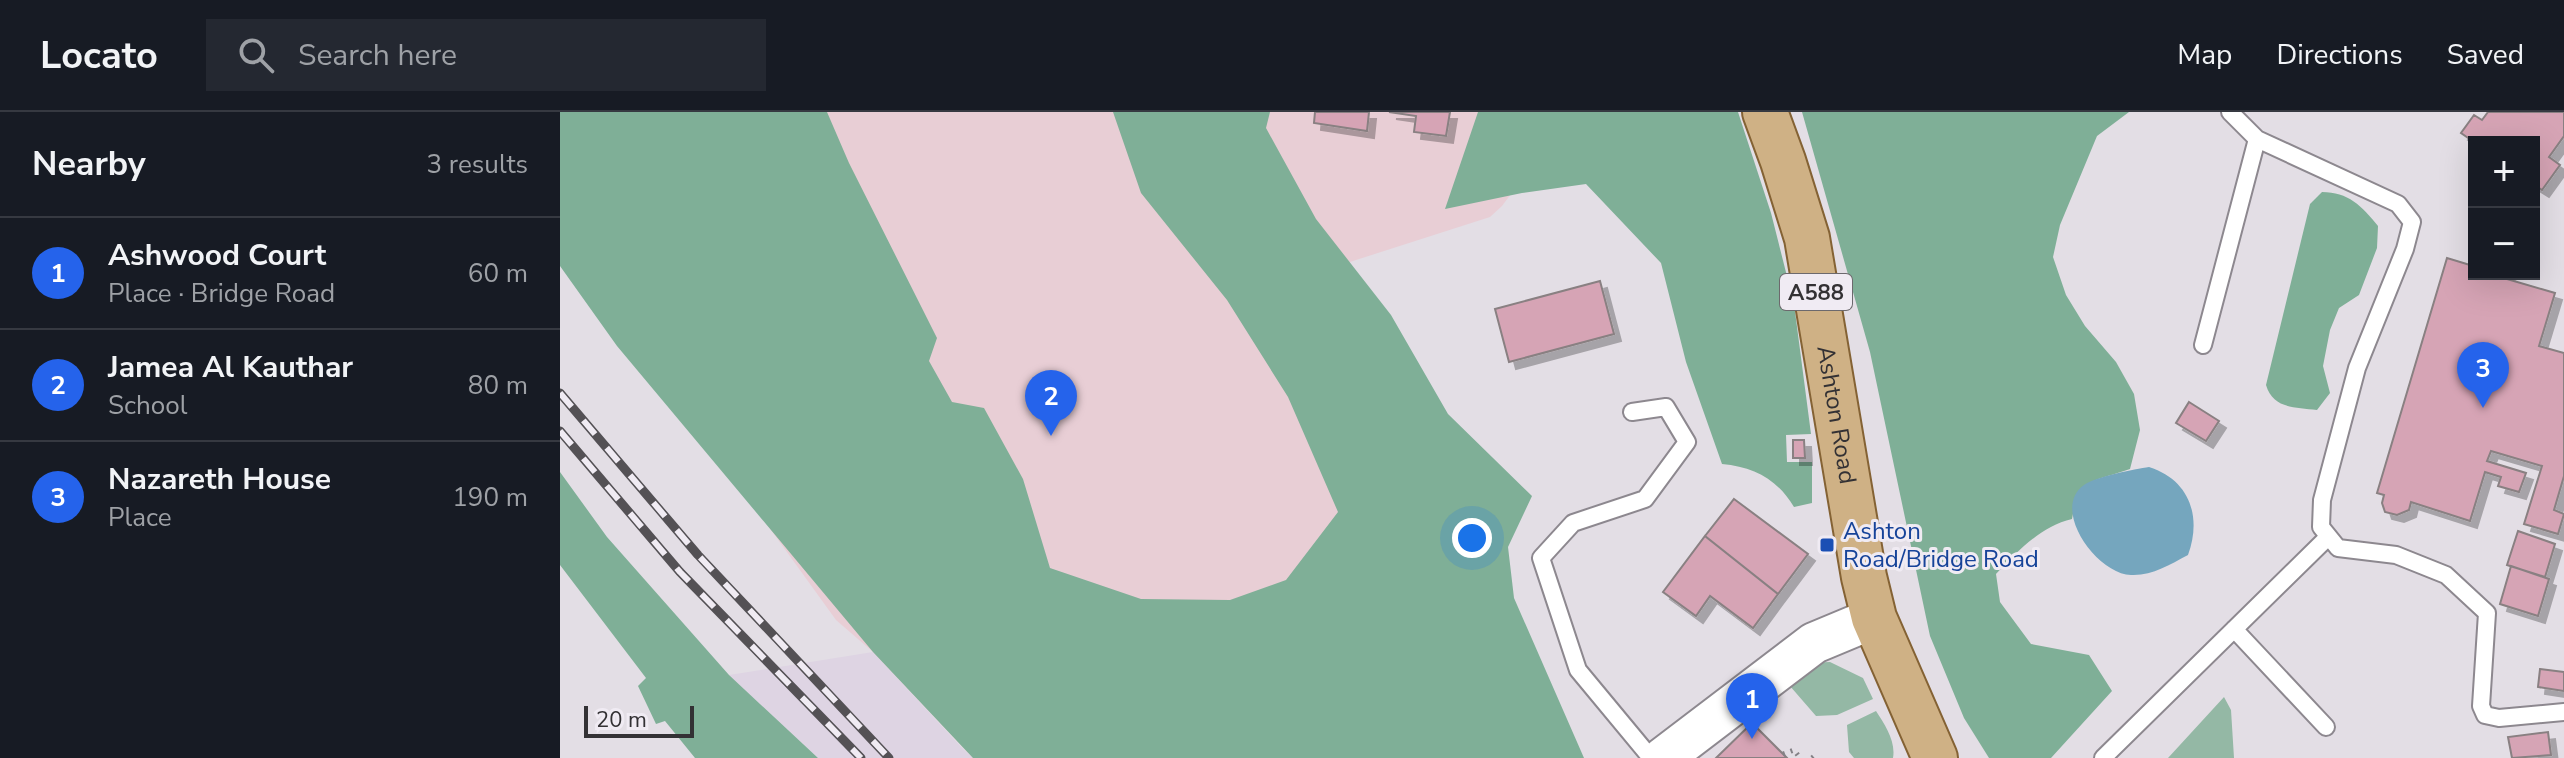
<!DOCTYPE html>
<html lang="en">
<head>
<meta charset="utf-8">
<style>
  :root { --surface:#171b24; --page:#242831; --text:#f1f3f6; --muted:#9ea1a6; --line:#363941; --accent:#2563eb }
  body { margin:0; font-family:"Nunito Sans",sans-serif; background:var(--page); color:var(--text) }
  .controls { position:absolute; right:24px; top:24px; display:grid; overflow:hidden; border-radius:0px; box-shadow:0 8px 32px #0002 }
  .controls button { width:72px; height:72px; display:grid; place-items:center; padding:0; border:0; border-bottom:2px solid var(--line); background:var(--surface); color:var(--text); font:40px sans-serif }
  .scale { position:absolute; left:24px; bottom:20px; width:110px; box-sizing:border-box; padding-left:8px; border:4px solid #333134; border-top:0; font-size:22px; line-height:28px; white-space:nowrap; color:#333134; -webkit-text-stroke:6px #f0ebf3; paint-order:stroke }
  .you { position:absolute; left:912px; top:426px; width:28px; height:28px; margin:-20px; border:6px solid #fff; border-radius:50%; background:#1a73e8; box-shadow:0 0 0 12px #1a73e833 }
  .badge { display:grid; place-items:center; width:52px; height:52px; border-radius:50%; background:var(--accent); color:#fff; font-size:26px; font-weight:700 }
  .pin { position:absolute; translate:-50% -66px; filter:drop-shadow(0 2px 4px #0008) }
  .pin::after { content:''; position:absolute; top:42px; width:28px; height:24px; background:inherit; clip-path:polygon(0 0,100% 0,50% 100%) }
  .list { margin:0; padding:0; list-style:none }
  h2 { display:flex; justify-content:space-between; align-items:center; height:104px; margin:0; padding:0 32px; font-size:34px }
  h2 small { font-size:26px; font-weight:400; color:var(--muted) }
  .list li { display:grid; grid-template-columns:52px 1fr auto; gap:24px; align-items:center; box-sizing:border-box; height:112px; padding:0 32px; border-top:2px solid var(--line) }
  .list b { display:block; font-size:30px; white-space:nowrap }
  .list p { margin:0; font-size:26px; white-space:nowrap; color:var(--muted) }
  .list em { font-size:26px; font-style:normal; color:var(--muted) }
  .icon { flex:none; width:44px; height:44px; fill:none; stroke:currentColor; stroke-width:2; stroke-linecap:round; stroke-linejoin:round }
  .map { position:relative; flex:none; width:2004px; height:646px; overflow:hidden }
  header { display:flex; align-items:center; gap:48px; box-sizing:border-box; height:112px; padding:0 40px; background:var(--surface); border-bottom:2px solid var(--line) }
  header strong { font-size:38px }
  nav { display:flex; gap:44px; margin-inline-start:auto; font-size:28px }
  .search { width:560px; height:72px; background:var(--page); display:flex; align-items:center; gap:20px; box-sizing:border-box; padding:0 28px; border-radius:0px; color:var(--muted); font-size:30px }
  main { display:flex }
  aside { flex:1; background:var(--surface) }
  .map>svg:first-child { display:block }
  .built { fill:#ded4e3 }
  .education { fill:#e8ced5 }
  .green { fill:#94b8a5 }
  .forest { fill:#7faf97 }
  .water { fill:#75a6be }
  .building { fill:#d6a4b5; stroke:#898082; stroke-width:2; filter:url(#shadow) }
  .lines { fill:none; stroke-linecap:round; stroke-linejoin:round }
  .service-casing { stroke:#8d888f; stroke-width:20 }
  .tertiary-casing { stroke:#8d888f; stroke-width:44 }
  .primary-casing { stroke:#846234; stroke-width:48 }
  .path { stroke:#848186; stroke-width:5; stroke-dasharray:2 6; stroke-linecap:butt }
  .service { stroke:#fff; stroke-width:16 }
  .tertiary { stroke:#fff; stroke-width:40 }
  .primary { stroke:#cfb185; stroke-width:44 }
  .rail-casing { stroke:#545155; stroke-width:9 }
  .rail { stroke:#f0ebf3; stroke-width:6; stroke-dasharray:18; stroke-linecap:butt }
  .transit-dot { fill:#1a4fb4; stroke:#f0ebf3; stroke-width:3 }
  .labels { text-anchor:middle; stroke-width:6; stroke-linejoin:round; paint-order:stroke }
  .shield { fill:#f0ebf3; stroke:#6c696d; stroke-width:2 }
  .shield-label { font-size:22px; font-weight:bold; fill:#333134 }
  .street-label { font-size:24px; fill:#333134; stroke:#f0ebf3 }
  .transit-label { font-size:24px; fill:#164399; stroke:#f0ebf3; text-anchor:start }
</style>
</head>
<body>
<header>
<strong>Locato</strong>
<div class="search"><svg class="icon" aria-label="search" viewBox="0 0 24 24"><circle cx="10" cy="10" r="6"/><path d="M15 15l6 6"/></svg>Search here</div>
<nav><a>Map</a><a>Directions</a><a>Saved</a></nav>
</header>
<main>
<aside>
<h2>Nearby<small>3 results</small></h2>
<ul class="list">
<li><span class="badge">1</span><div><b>Ashwood Court</b><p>Place · Bridge Road</p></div><em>60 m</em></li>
<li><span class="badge">2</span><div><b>Jamea Al Kauthar</b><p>School</p></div><em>80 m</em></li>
<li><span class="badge">3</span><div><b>Nazareth House</b><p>Place</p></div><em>190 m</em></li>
</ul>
</aside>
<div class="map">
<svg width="2004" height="646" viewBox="0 0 2004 646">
  <defs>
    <filter id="shadow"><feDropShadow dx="7" dy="7" stdDeviation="0" flood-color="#0004"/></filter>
  </defs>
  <rect width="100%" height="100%" fill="#e3dee5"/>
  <path class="built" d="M313,540l91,98 9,8h-155l-89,-83z"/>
  <path class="education" d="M0,0h998l-30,59 -26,35 -12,11 -190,61 174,435 -501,45 -100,-106 -37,-32 -114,-158z"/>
  <path class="green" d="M1270,550l33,16 10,21 -36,16 -21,1 -33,-38 21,-15z
    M1664,585l7,13 3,48h-66z
    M1316,599c9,14 20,30 17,47h-39l-5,-6 -2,-27z"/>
  <path class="forest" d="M0,0h267l22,51 88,175 -8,23 23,41 32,6 39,71 27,89 91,31 89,1 56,-20 52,-68 -50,-115 -61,-97 -86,-107 -28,-81h157l-4,16 50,91 75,96 57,99 84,82 -24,51 6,51 70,160h-611l-100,-106 -256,-306 -57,-80z
    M918,0h260l33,101 23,91 17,130 -25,1 1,27h25v41l-18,4c-17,-28 -40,-40 -72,-43l-36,-102 -25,-99 -75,-79 -64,9 -77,16z
    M1242,0h327l-32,24 -37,89 -7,32 13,38 19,31 31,36 18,32 6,36 -10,39c-36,13 -51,7 -58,50 -31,7 -54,32 -76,55l4,28 31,42 58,11 23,36 -61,67h-62l-25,-40 -34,-82 -60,-284z
    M1762,80c26,0 40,14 56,34l-1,22 -18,47 -20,13 -9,22 -7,36 7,27 -13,17c-22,-3 -44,-1 -51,-25l44,-181z
    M0,360l47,65 122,138 89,83h-123l-30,-37 -9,3 -18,-38 8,-8 -86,-113z"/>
  <path class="water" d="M1589,355c41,13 53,50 39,88 -19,10 -36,21 -57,20 -34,-1 -81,-66 -47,-90 11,-8 51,-16 65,-18z"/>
  <path class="building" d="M755,0h54l-2,19 -53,-8z
    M829,0h61l-4,24 -32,-4 2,-16z
    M1928,0h76v24l-15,21 11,8 -18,25 -8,-5v-43h-60l-13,-9 13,-18 8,5z
    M1914,142v20h34l-1,5 48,14 -16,53 25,7v123l-10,34 10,4 -6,20 -34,-10 18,-58 -51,-15 -4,10 39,12 -7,19 -21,-6 3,-9 -16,-5 -15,49 -59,-19 -2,8 -12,5 -12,-3 -3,-9 2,-8 -7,-2 70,-235 23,7z
    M1040,169l14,53 -105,28 -14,-53z
    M1629,290l30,19 -13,20 -30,-18z
    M1233,328h11l1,18h-12z
    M1174,387l74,55 -30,40 -73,-58z
    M1958,419l37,13 -10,33 -38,-12z
    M1145,424l73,58 -25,34 -43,-32 -14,20 -33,-24z
    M1951,454l38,13 -11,37 -38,-12z
    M1980,557l24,3v19l-26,-4z
    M1192,611l35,35h-71z
    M1988,620l3,23 -39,3 -4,-21z"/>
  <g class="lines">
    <defs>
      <path id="service" d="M1670,0l27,27 141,65 14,18 -7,27 -48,119 -35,132 -1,27 17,21 58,7 50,20 41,38 -6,93 4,9 14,3 65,-6
        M1643,233l54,-206
        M1072,300l34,-5 21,35 -42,57 -72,24 -32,35 37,112 73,88
        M1674,517l92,98
        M1543,646l225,-221"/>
      <path id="tertiary" d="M1103,646l151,-115 60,-25"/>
      <g id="primary">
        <path id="s1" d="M1205,0l18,49 24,77 57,339 10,41 61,140"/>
      </g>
    </defs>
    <use href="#service" class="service-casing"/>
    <use href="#tertiary" class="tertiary-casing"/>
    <use href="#primary" class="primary-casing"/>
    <path class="path" d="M1223,642l11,-4 6,8
      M1252,646l6,-5"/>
    <use href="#service" class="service"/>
    <use href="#tertiary" class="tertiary"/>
    <use href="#primary" class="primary"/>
    <defs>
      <path id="rail" d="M0,281l138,162 191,203
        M0,319l120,141 181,186"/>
    </defs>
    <use href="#rail" class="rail-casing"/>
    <use href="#rail" class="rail"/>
  </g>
  <rect class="transit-dot" x="1259" y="425" width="16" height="16" rx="4"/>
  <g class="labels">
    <rect class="shield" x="1220" y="162" width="72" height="36" rx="6"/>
    <g class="shield-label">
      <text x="1256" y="188">A588</text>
    </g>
    <g class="street-label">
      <text dy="8" stroke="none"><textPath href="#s1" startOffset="312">Ashton Road</textPath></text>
    </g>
    <g class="transit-label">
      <text x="1283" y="427">Ashton<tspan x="1283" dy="28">Road/Bridge Road</tspan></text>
    </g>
  </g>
</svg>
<div class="controls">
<button>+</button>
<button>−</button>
</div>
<div class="scale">20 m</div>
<div class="you"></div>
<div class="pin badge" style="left:1192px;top:627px">1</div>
<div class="pin badge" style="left:491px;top:324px">2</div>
<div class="pin badge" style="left:1923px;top:296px">3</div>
</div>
</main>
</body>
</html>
